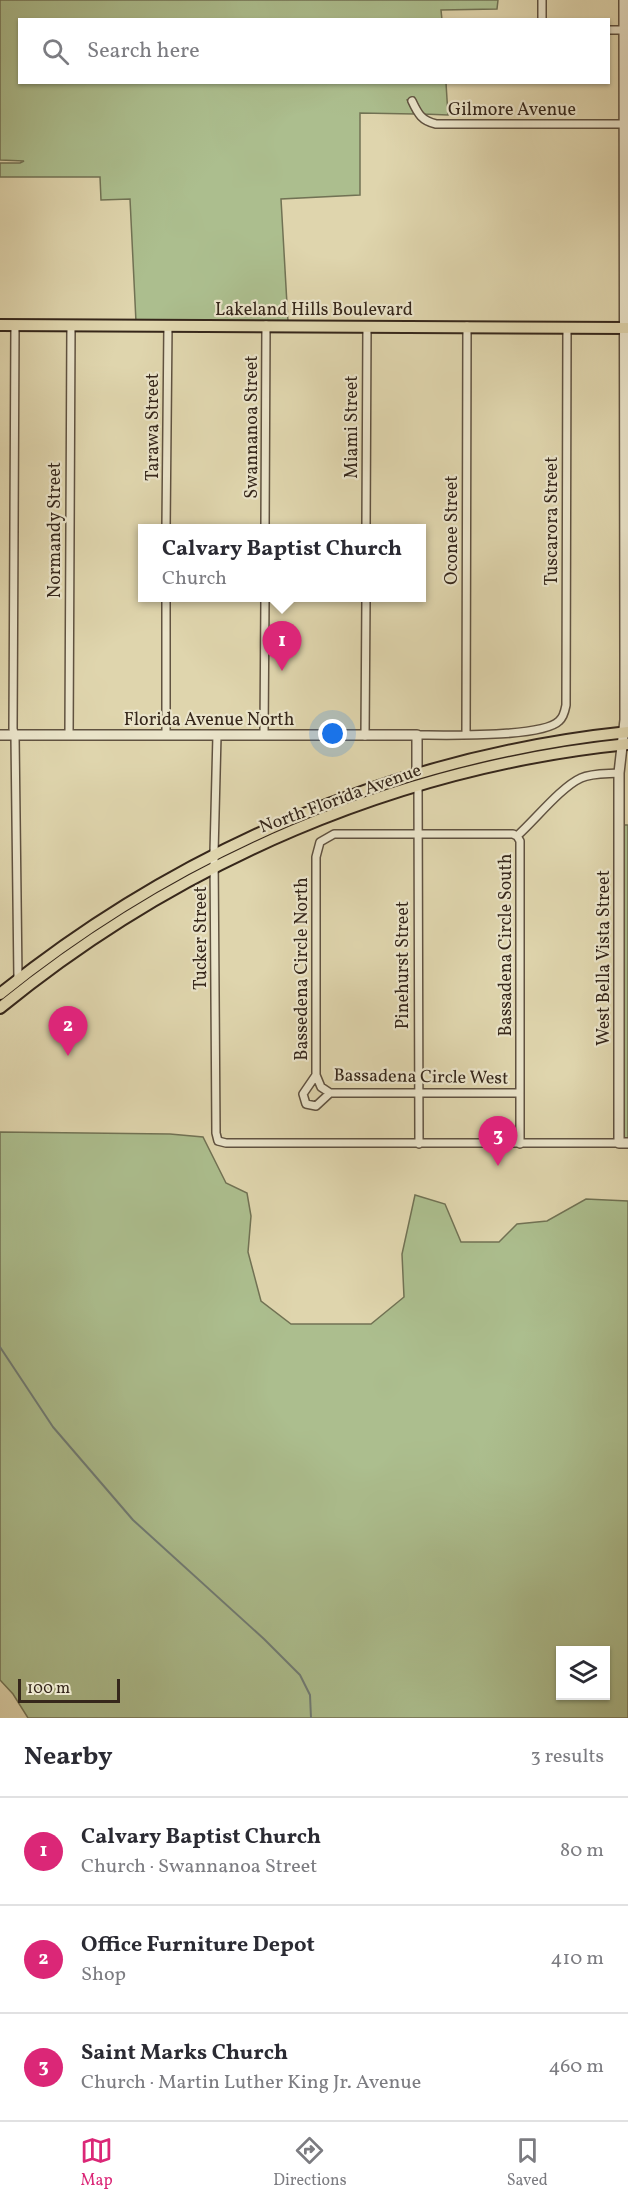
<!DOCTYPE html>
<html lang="en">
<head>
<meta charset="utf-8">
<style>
  :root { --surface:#fff; --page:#f7f7f7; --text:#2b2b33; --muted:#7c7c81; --line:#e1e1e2; --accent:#db2777 }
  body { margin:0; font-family:Vollkorn,serif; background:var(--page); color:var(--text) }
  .controls { position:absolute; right:18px; bottom:18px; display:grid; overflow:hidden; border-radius:0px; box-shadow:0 2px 4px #0004 }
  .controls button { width:54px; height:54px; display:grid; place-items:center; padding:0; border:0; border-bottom:2px solid var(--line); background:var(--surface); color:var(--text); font:30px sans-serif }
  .scale { position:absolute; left:18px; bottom:15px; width:102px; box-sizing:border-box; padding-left:6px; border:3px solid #36271b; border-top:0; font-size:16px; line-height:21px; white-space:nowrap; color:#36271b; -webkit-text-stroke:4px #eae4ca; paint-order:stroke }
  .you { position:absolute; left:333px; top:734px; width:21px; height:21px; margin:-15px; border:4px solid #fff; border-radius:50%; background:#1a73e8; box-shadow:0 0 0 9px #1a73e833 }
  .badge { display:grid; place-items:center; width:39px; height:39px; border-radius:50%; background:var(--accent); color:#fff; font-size:20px; font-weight:700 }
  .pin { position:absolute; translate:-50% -50px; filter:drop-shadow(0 2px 3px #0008) }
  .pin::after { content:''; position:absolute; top:32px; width:21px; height:18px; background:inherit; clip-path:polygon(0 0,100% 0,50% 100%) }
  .popup { position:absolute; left:138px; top:524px; width:288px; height:78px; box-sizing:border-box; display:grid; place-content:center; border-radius:0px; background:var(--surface); filter:drop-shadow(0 2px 4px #0005); font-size:20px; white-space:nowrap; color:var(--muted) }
  .popup b { font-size:22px; color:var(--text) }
  .popup::after { content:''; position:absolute; left:50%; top:100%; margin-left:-12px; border:12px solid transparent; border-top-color:var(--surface) }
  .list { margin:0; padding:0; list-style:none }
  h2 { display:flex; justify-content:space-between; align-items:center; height:78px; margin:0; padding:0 24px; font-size:26px }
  h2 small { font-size:20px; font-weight:400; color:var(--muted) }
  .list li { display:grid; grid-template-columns:39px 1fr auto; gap:18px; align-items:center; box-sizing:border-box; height:108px; padding:0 24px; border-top:2px solid var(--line) }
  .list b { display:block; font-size:22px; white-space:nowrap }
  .list p { margin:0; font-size:20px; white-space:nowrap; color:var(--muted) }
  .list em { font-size:20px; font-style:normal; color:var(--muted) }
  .icon { flex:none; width:33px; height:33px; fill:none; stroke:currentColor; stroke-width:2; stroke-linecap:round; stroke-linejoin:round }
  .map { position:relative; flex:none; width:628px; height:1718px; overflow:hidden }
  .search { position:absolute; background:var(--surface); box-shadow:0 2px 4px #0004; left:18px; right:18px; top:18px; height:66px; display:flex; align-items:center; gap:15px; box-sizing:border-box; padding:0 21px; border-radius:0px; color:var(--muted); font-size:22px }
  .sheet { height:402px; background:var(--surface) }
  nav { display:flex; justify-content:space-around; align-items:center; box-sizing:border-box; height:84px; border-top:2px solid var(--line); background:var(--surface); font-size:16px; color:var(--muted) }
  nav a { display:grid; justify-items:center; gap:3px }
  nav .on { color:var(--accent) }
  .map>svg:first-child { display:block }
  .green { fill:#acbe8e; stroke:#717254; stroke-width:1.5; fill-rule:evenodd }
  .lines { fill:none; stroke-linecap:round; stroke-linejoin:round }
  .stream { stroke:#707d77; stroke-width:2 }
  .minor-casing { stroke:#605240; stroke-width:10 }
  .tertiary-casing { stroke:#605240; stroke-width:12 }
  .primary-casing { stroke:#36271b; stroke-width:14 }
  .minor { stroke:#eae4ca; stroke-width:7 }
  .tertiary { stroke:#eae4ca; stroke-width:9 }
  .primary { stroke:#dfd5ad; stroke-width:10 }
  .labels { text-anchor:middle; stroke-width:4.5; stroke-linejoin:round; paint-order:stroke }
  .street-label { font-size:18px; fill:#36271b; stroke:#eae4ca }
</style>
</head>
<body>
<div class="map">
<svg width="628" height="1718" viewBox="0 0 628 1718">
  <rect width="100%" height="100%" fill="#dfd5ad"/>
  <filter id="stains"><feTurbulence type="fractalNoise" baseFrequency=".00333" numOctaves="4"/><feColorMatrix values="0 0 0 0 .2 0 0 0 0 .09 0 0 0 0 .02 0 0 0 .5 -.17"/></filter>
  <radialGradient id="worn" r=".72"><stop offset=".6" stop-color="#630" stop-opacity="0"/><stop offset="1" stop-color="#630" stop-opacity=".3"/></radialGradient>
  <path class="green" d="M0,0h498l-1,9 -56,1 1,10h-422v62l426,1 2,32 -25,-1 -9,-17 -7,3 7,14 -54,-1v82l-79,4 7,123h-152l-6,-123 -29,1 -1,-23h-100v-14h20l4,-2 -24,-1z
    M623,825h5v315h-5z
    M0,1132l170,2 33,3 23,46 21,10 4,23 -3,36 13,49 30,23h80l33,-27 -2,-43 13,-59 30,9 16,38h38l18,-18 30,-3 39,-22 42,2v517h-600l-15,-24 -13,-14zM560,1650h46v46h-46z"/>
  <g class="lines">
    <path class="stream" d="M0,1347l53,80 80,93 131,119 36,36 10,20 1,23"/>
    <defs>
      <path id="minor" d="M542,0v20
        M608,30h15
        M412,101c6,13 10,20 24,23h188
        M15,325l-2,404 2,7 3,243
        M166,528l2,-203
        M265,528l1,-203
        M366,528l1,-202
        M69,735l2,-410
        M166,735v-137
        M217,735l-3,118 2,280 2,8 8,2h393
        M264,735l1,-137
        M417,735c26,0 125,3 142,-14 5,-4 6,-11 7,-16l1,-378
        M466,735l1,-409
        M365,736l1,-138
        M418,786l1,358
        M517,836l-4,-2h-179l-14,8 -4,15v218l5,12 9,6h190
        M517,836l3,5v303
        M517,836c18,-16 44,-49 64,-58 11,-5 25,-4 38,-5
        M316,1075l-13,19 3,10 10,2 14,-13"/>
      <path id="tertiary" d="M624,0l1,653v67l-6,53v370h9
        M0,735h417v38"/>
      <path id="primary" d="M0,325l628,3
        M0,994c180,-145 397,-238 628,-262
        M0,1008c179,-146 397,-241 628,-264"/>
    </defs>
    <use href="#minor" class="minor-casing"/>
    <use href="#tertiary" class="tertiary-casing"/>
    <use href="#primary" class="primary-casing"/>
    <use href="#minor" class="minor"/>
    <use href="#tertiary" class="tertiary"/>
    <use href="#primary" class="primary"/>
  </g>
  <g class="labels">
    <g class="street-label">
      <text x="512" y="115">Gilmore Avenue</text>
      <text x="314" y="315">Lakeland Hills Boulevard</text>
      <text transform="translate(152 427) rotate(-90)" y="6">Tarawa Street</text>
      <text transform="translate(251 427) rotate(-90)" y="6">Swannanoa Street</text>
      <text transform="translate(351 427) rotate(-90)" y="6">Miami Street</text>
      <text transform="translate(551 521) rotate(-90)" y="6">Tuscarora Street</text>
      <text transform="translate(54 530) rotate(-90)" y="6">Normandy Street</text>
      <text transform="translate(451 530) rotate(-90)" y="6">Oconee Street</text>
      <text x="209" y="725">Florida Avenue North</text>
      <text transform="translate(340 798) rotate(-20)" y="6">North Florida Avenue</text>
      <text transform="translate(200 938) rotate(-90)" y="6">Tucker Street</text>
      <text transform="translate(505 945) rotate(-90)" y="6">Bassadena Circle South</text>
      <text transform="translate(603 958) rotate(-90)" y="6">West Bella Vista Street</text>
      <text transform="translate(402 965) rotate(-90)" y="6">Pinehurst Street</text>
      <text transform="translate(301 969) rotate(-90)" y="6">Bassedena Circle North</text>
      <text transform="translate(421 1076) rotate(1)" y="6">Bassadena Circle West</text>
    </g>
  </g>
  <rect width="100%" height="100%" filter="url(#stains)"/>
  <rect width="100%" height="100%" fill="url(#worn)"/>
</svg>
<div class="controls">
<button><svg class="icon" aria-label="layers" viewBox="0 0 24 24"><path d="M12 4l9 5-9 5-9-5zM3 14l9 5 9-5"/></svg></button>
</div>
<div class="scale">100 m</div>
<div class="you"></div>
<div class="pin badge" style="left:282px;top:671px">1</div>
<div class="popup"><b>Calvary Baptist Church</b>Church</div>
<div class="pin badge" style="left:68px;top:1056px">2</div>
<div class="pin badge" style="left:498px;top:1166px">3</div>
<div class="search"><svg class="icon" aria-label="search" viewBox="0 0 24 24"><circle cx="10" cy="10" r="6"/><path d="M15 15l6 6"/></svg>Search here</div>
</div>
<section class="sheet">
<h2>Nearby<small>3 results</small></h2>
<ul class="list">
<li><span class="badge">1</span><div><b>Calvary Baptist Church</b><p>Church · Swannanoa Street</p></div><em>80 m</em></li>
<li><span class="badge">2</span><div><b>Office Furniture Depot</b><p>Shop</p></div><em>410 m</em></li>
<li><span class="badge">3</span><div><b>Saint Marks Church</b><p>Church · Martin Luther King Jr. Avenue</p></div><em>460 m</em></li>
</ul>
</section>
<nav>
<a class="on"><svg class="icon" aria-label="map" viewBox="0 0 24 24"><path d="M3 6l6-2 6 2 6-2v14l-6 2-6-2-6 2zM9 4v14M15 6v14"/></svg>Map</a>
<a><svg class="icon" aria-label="directions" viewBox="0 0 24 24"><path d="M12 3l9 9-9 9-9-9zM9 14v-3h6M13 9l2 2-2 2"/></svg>Directions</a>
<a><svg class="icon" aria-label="saved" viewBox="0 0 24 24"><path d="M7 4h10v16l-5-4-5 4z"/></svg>Saved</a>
</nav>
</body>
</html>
